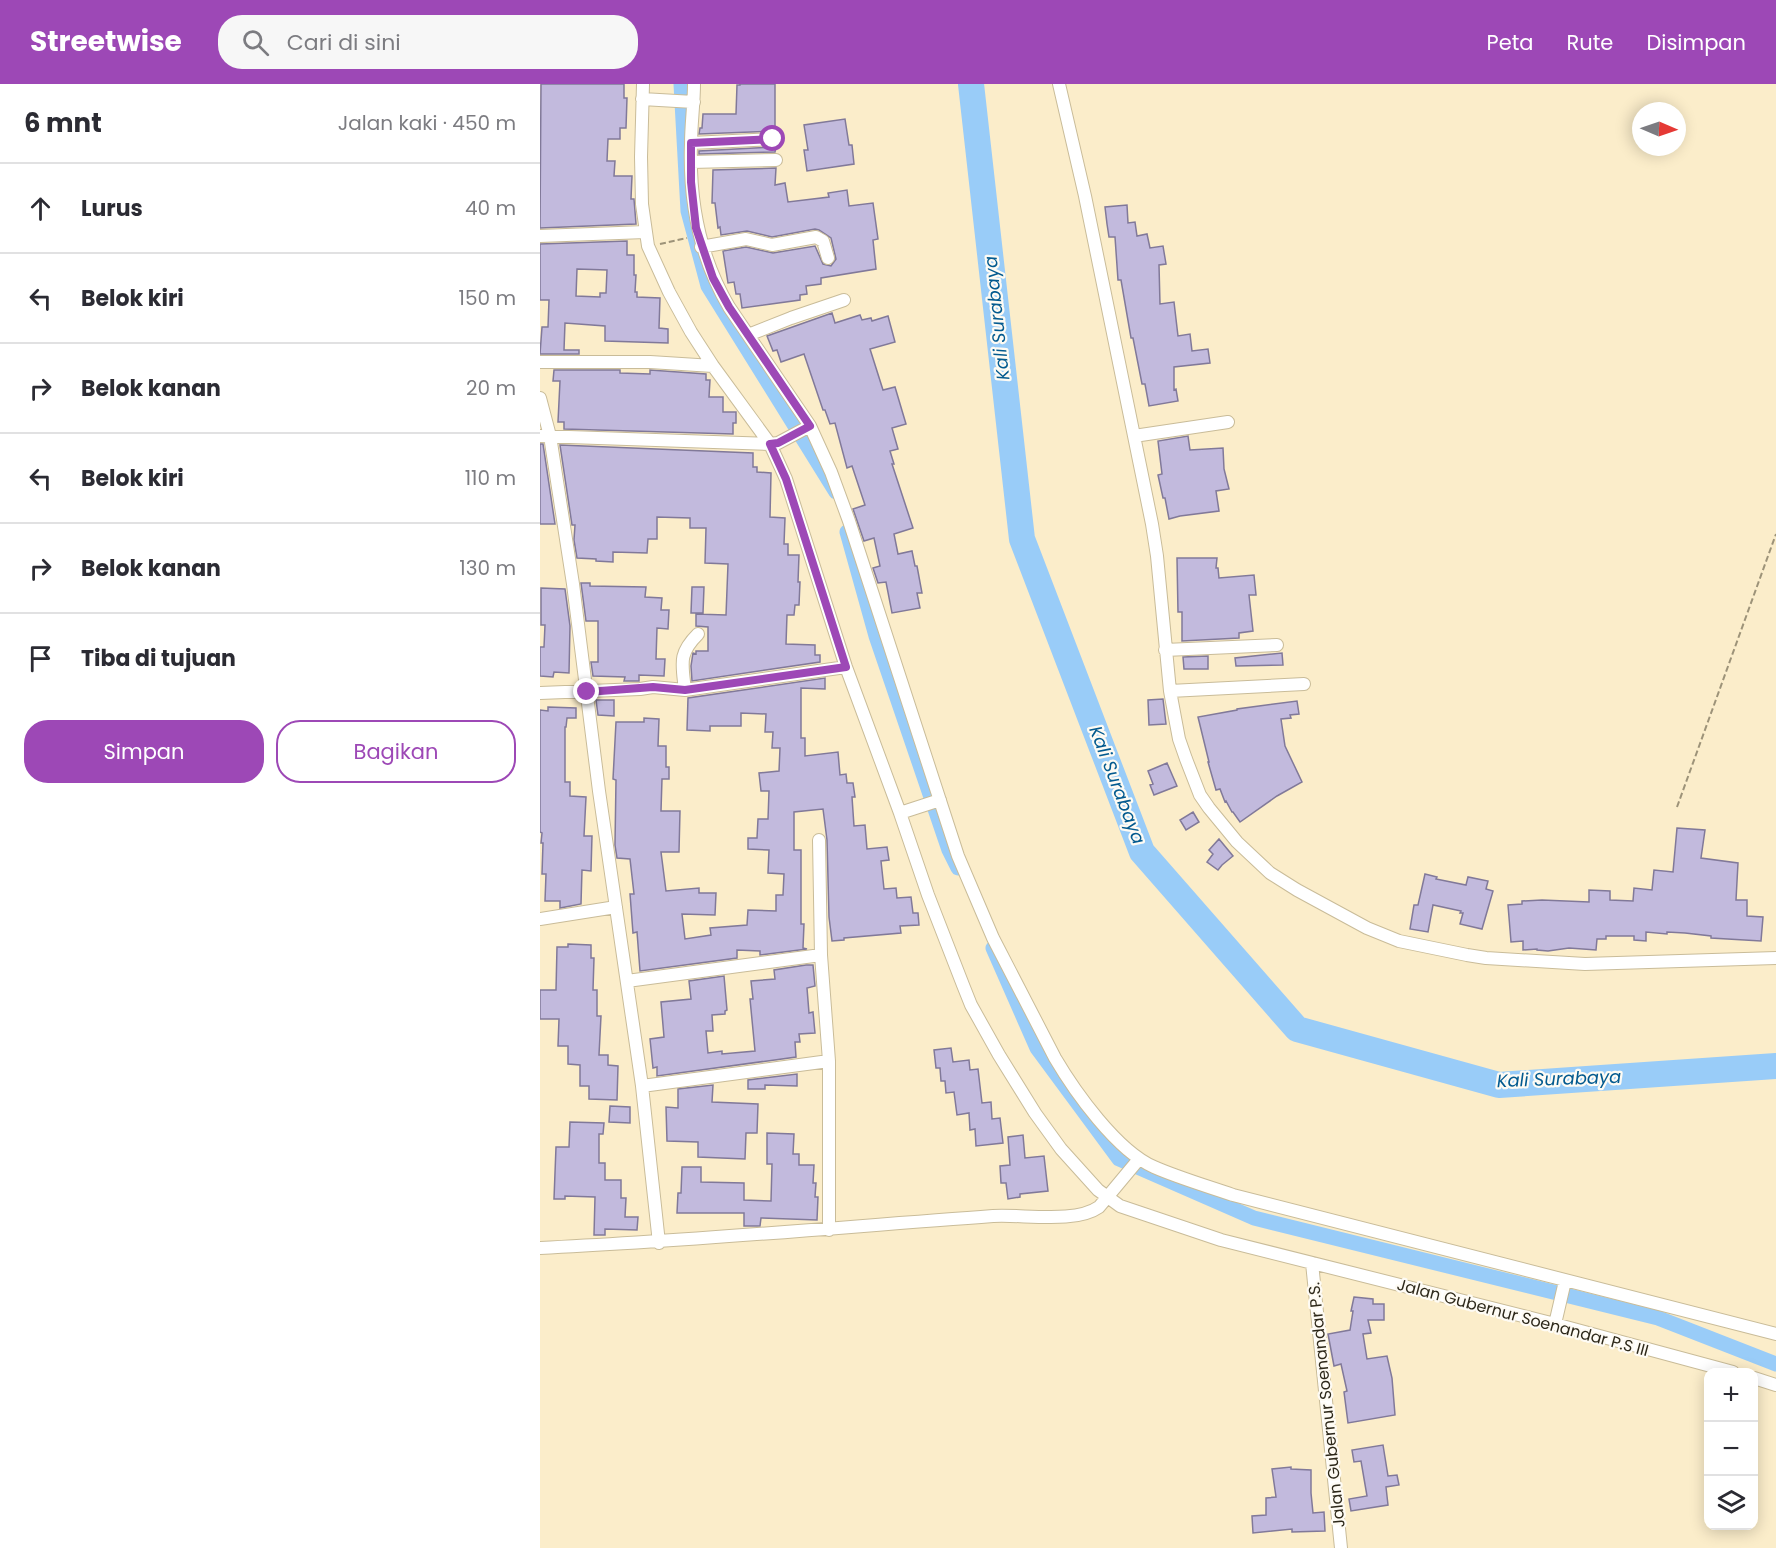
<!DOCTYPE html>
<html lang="id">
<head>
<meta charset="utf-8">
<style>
  :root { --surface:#fff; --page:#f7f7f7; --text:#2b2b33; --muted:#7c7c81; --line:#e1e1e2; --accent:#9d48b6 }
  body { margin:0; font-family:Poppins,sans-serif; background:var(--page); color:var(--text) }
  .controls { position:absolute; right:18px; bottom:18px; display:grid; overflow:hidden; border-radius:12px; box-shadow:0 3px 15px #0003 }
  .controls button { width:54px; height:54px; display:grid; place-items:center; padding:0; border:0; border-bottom:2px solid var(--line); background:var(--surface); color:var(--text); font:30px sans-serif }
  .compass { position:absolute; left:1092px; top:18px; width:54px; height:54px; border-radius:50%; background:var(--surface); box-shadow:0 3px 15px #0003; rotate:92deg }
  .stop { position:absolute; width:18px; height:18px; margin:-14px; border:4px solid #9d48b6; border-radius:50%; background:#fff }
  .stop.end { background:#9d48b6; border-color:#fff; box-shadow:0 2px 6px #0008 }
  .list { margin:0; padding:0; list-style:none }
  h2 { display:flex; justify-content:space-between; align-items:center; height:78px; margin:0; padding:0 24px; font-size:26px }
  h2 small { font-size:20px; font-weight:400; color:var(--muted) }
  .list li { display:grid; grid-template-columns:39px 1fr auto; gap:18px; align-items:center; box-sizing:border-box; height:90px; padding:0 24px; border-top:2px solid var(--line) }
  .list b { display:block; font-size:22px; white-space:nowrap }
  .list em { font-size:20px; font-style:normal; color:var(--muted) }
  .actions { display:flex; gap:12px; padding:18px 24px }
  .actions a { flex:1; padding:14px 0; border:2px solid var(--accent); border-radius:24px; text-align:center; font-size:21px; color:var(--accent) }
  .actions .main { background:var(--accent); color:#fff }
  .icon { flex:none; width:33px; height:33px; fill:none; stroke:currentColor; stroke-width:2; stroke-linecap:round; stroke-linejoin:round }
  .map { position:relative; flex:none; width:1236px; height:1464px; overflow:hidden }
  header { display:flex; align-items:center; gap:36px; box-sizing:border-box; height:84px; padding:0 30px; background:var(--accent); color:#fff }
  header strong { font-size:28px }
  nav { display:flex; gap:33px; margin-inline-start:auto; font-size:21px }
  .search { width:420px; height:54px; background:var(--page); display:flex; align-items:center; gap:15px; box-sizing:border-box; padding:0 21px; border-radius:24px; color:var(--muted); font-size:22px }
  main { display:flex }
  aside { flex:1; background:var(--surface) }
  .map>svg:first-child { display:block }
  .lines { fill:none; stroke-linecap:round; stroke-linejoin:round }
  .canal { stroke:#99ccf8; stroke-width:15 }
  .river { stroke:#99ccf8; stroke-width:26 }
  .building { fill:#c2badd; stroke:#817999; stroke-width:1.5; fill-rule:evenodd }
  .minor-casing { stroke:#c9bc99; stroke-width:14 }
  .path { stroke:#9d9379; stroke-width:2; stroke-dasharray:6 3; stroke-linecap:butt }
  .minor { stroke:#fff; stroke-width:12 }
  .route { stroke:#9d48b6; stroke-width:8 }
  .labels { text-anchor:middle; stroke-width:4.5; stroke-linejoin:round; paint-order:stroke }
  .street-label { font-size:16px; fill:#2d281a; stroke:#fefbf4 }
  .water-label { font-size:18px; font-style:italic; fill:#035a8f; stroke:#fefbf4 }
</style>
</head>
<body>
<header>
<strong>Streetwise</strong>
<div class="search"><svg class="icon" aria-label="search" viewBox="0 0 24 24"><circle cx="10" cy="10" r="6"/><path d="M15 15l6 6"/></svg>Cari di sini</div>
<nav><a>Peta</a><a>Rute</a><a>Disimpan</a></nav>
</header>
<main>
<aside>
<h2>6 mnt<small>Jalan kaki · 450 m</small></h2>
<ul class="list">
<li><svg class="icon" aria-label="ahead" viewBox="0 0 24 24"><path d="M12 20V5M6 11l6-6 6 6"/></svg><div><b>Lurus</b></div><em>40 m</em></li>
<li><svg class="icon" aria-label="left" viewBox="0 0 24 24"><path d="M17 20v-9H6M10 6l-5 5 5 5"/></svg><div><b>Belok kiri</b></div><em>150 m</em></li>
<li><svg class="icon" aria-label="right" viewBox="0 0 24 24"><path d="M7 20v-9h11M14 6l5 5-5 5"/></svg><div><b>Belok kanan</b></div><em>20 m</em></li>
<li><svg class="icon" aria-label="left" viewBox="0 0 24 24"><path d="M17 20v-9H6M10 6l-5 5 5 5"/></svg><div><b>Belok kiri</b></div><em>110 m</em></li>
<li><svg class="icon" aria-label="right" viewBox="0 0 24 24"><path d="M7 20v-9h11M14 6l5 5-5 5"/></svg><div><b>Belok kanan</b></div><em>130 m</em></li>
<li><svg class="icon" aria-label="arrive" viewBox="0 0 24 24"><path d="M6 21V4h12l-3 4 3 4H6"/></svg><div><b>Tiba di tujuan</b></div></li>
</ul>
<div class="actions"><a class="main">Simpan</a><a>Bagikan</a></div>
</aside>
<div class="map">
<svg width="1236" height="1464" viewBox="0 0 1236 1464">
  <rect width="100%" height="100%" fill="#fbedca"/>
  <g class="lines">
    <path class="canal" d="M141,0l7,127 20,75 128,206
      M307,448l29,104 73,214 9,18
      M453,864l44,100 82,111 135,59 404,100 118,46"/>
    <path class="river" d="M431,0l51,455 120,313 155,177 202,56 277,-19"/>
  </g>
  <path class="building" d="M1,0h83v14h3l-1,30h-6v11h-12l-1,22h8l-1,15h18l-1,23h3l2,25 -96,4z
    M200,0h35v47l-76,3 1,-6h2l1,-14h33l1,-29h3z
    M305,35l4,26h3l2,19 -47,7 -3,-21h4l-4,-25z
    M236,63l-1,5 -76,2v-3z
    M236,84l-1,17 10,-2 3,19 41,-5 -1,-4 19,-3 2,16 24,-3 5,36 -5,1 3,29 -55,9v6l-15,2 1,8 -7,1v5l-58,8 -2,-14h-4l-2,-12 -6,1 -5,-32 23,-4 27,6 42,-7 8,18 8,2 5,-7 -5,-21 -12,-8 -4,-1 -43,8 -25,-6 -26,4 -1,-8 -2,1 -3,-25h-3l1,-33z
    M587,121l1,18 7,-1 2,14 10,-2 3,14 13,-2 3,18 -7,1 1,39 14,-2 4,34 12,-2 2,17 16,-2 2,14 -36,4v23l2,-1 2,12 -29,5 -4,-22h-3l-9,-46h-2l-10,-58h-3l-3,-43h-6l-2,-13 -2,-17z
    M87,157v14h7v20h2l-1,17h2v5l23,1 -1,30 9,1v14l-63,-2v-15l-40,-3 -1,27h15v4h-39l2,-27h6l1,-27h-9v-56zM37,185l30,1 -1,23h-6v4l-24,-1z
    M292,229l3,10 25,-8 2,5 9,-2 1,3 16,-5 7,26 -25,7 13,41 12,-3 11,37 -14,4 6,21 -8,2 4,13h-2l21,64 -19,6 4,20 14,-3 3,15h2l5,27h-5l3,15 -28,5 -6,-31 -8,1 -5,-15 7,-2 -6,-28 -10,3 -11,-32 12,-4 -13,-39 -5,2 -12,-45 -5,1 -5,-14h-2l-19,-56 -23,8 -4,-12 -4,1 -6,-15z
    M14,286h66v3l30,1v-4l56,4v6h4l-1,17h14v15h13v11h-3v11l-169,-5v-7h-6l2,-41h-7z
    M648,352l2,14 33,-2 1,21 5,20 -13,2 3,20 -39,5 -11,3 -4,-21h-2l-5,-23 4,-1 -4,-33z
    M0,360h3l12,80h-15z
    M20,361l193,8v14h4v5l14,1 -1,44 15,1 -1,26h4v11h11l-1,27h2l-1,23h-4l-1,10h-7l-1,29 29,1v10h5v7l-128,19 -1,-15 2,-13 3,1v-3h12v-24l-12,-1v-12l30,1 2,-51 -23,-1 1,-35h-16v-10l-33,-1v22h-9l-1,14 -34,-1v10l-17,-1v-2l-19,-1 -3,-18 1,-15h-3z
    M637,474h40l-1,10h2l1,10 35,-3 2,20h-7l4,36 -14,2v5l-57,3v-29h-4z
    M41,499h9v3l56,1 -1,10 17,1 -1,12h8l-1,19 -11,-1 -1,31h9l-1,17 -25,-1v6h-15l1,-4 -32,-1 -2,-14h7v-41h-12z
    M152,503h12l-1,26h-12z
    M1,504l24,1 5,37 -1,47 -15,-1 -1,5 -13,-1v-29h4l1,-22h-4z
    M742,569l1,12 -47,1 -1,-8z
    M668,572v13h-24l-1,-12z
    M285,594v11l-24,-1v50h4v18l33,-4 2,23 6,-1 1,9h6l2,14h-3l2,29 11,-1 2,24 20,-2 2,13 -8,1 3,28 12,-1 1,10 14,-1 2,16h5l1,12 -19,1 1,7 -57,5v2l-12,1 -3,-24 -2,-77 -4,-31 -29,3v38h7v74h3l-1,24 4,1 -47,6v-4l-23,-1v8l-97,13 -3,-39 -4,1 -3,-39h4l-4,-35 -13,-1 -2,-13 1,-65 -3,-1 3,-57h28v-4l15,1 -1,27h8v21h3v12h-7l-1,32h19l-1,41h-18l5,39 33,-3v5h17l-1,22 -33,-1 3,25 26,-4 -1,-7 37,-3 1,-15 28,1v-16h7l1,-21 -16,-1 1,-23 -21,-1v-11h9l1,-19h10l1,-28h-8l-2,-18 20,-2 1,-23h-8l1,-16h-8l1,-18 -25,-1v13h-31v5l-23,-1 1,-32z
    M623,615l3,25 -17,1 -1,-25z
    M56,616h18v16l-16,-1z
    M757,617l2,13 -9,1 1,3 -10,1 4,27 17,36 -25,14 -37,26 -7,-10h-1l-6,-11 -1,1 -5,-13 -4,1 -8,-28h1l-11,-45 39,-7v-1z
    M8,623l28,1v10h-9l-1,9h-1v55h5v14l16,1 -2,39h8l-1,35 -9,-1 -1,34 -21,4v-7h-15l1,-27h-4l1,-31h-2l1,-10 -2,-1v-122l8,1z
    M627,679l10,23 -23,9 -4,-10 3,-1 -5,-13z
    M653,728l6,10 -13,8 -6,-10z
    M1137,744l28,2 -4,28 37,5 -2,37h11v16l16,1 -2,24 -50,-3v-2l-26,-3 -18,-1v2l-21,-2v9l-12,-1v-4h-28v3h-9l-1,11 -27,-2 -21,3 -11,-1v-1l-14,1v-9l-12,1 -3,-37 14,-1v-3l20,-1 47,2v-12l21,1v9l23,1 1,-13 18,2 2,-20 19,2z
    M679,755l14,17 -11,9 -4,5 -11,-8 6,-8 -4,-4z
    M885,790l12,3 -1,2 30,6 2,-8 20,4 -2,8 7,2 -11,38 -22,-5 3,-11h-3l1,-2 -28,-6 -5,27 -18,-3 4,-24h4z
    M28,860l23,1v13h3l-1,32h4v26h4l-2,39h9v10l10,1 -1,34 -28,-1v-13h-9v-21l-12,-1v-18h-10l1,-27h-19v-29h16l1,-43h11z
    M266,881h7l2,21 -8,2 2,25 4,-1 2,21 -16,1 1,8h-5l1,15 -139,19v-9l-4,1 -3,-29 14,-2 -3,-35 30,-3 -2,-18 35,-5 3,34 -2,1v3l-13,1 1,16h-7l2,22 14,-2v3l33,-3 -5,-52h3l-2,-18 24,-2 -1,-9z
    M411,964l2,14 16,-2 1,10 8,-1 4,34 9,-1 1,17 8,-1 3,25 -27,3 -1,-17 -5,1 -1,-17 -12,2 -3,-23 -8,1 -1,-12h-4l-1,-13h-4l-2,-18z
    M257,990v12l-32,-1v4h-17v-9z
    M173,1001l-1,17 46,2 -1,29h-11l-1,26 -47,-2v-15l-31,-1 -1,-34 12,1v-19z
    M70,1022l20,1v16l-21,-1z
    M30,1038l34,1 -1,11h-4v29h6v17h16v18h5l-1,19h13l-1,13 -32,-1v6h-11l1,-38 -30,-1v3h-11l2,-52h13z
    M227,1049l27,1 -1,20h6v11h15l-1,18h3l-1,14h3l-1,23 -56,-2 -1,8h-16v-13h-67l1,-20h3l1,-26h19v15l43,1v17l27,1 1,-37h-5z
    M483,1051l2,23 19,-2 4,35 -28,3v3l-12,2 -2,-16h-5l-1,-17 10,-1 -2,-28z
    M814,1213l19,2v5h11v16h-16l3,13 -8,1 4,25 20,-3 5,22 3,37 -47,8 -4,-31 3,-1 -6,-27 -7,2 -6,-32 22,-4 3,-19h-2z
    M843,1361l5,31 9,-1 2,10 -13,2 2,18 -37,6 -2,-12 18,-3 -6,-35 -7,1 -2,-12z
    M751,1383v2l20,1v23l2,20 11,-1 1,19 -33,1v-3l-39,4 -1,-17 14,-1v-17l10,-1 -4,-28z"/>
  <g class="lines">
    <defs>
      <path id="minor" d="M103,0l-2,73 1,47 6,42 21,46 22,40 22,34 57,78 16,35 60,188 54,146 28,82 35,90 8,20 28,50 36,58 26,36 37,41 22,16 101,34 334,84 178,48
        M154,0c0,20 -3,40 -3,60 -2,58 8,112 38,163l81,119 21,46 18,49 109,335 35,82 62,120c20,34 62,93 99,109 25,11 53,19 79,28l543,139
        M519,0l26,112 67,328 5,32 13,135 9,48 7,20 14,36 9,13 28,34 33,31 27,17 70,38 32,13 68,14 19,3 99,6 191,-6
        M102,15l52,3
        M151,59l82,-4
        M151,78l85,-2
        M0,152l105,-4
        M161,163l45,-8 26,6 44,-8 7,4 5,17
        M208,251l43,-17 53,-18
        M0,278h110l63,4
        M0,314l10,38 23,148 26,207 43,295 17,157
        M0,352l230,8 8,-1 32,-17
        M594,352l94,-14
        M625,566l112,-5
        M145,606c-3,-27 -7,-36 13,-56
        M630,607l134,-7
        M0,609l100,-4 13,-2 32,3 161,-23
        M360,729l40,-13
        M279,756l2,115 8,106v169
        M0,835l76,-12
        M87,897l194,-26
        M102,1002l187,-25
        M0,1164c151,-7 302,-21 453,-32 30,-2 82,8 106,-9l40,-48
        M772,1179l29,285
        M1015,1240l10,-43
        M1214,1294l22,7"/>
    </defs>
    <use href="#minor" class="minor-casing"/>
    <path class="path" d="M120,160l27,-6
      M1137,723l99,-273"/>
    <use href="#minor" class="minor"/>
  </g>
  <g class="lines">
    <path class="route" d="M47,608l66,-5 32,3 161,-23 -60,-188 -16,-35 8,-1 32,-17 -81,-119 -16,-29 -17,-50 -5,-46v-39l82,-4"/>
  </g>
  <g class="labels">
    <g class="street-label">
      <text transform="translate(983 1233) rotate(15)" y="6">Jalan Gubernur Soenandar P.S III</text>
      <text transform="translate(786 1321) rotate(-96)" y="6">Jalan Gubernur Soenandar P.S.</text>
    </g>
    <g class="water-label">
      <text transform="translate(457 234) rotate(-96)" y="6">Kali Surabaya</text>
      <text transform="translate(577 701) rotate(69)" y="6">Kali Surabaya</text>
      <text transform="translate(1019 995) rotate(-2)" y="6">Kali Surabaya</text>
    </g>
  </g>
</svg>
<div class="controls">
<button>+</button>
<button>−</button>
<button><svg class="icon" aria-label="layers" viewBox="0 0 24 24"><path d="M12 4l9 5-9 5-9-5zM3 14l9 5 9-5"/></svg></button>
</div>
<svg class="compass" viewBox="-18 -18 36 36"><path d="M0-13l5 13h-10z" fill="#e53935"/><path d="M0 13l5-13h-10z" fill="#7c7c81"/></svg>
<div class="stop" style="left:233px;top:55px"></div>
<div class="stop end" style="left:47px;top:608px"></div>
</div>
</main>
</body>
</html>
